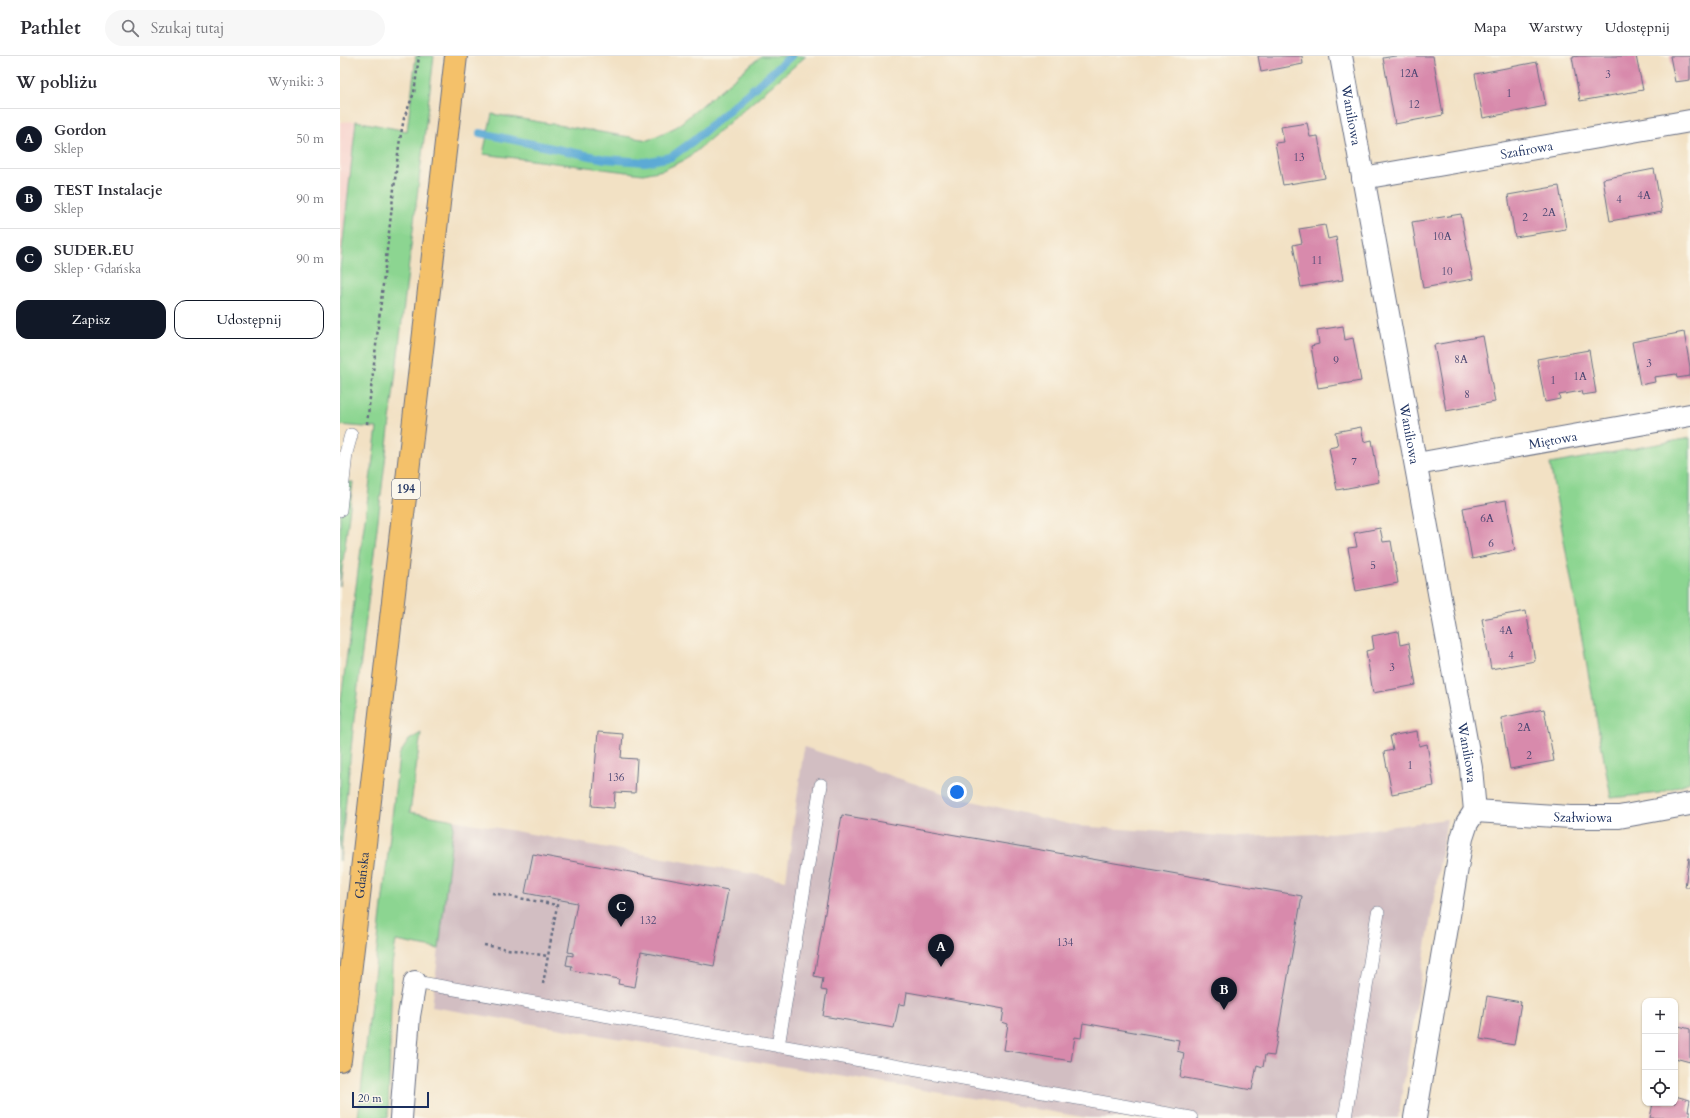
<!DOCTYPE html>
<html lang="pl">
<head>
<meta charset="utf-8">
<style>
  :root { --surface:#fff; --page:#f7f7f7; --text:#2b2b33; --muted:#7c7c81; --line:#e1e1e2; --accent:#111827 }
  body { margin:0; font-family:Cardo,serif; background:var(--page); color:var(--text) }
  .controls { position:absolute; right:12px; bottom:12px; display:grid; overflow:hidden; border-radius:8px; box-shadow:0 1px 3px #0004 }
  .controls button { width:36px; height:36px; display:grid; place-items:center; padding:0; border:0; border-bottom:1px solid var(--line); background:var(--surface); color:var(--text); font:20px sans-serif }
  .scale { position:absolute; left:12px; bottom:10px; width:77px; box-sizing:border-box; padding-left:4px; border:2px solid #1b2f5e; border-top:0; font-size:11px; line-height:14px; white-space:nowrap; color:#1b2f5e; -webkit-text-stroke:3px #fbf7ec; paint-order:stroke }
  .you { position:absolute; left:617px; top:736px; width:14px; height:14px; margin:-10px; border:3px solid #fff; border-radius:50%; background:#1a73e8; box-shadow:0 0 0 6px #1a73e833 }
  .badge { display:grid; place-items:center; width:26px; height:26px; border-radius:50%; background:var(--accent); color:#fff; font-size:13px; font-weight:700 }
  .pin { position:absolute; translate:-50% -33px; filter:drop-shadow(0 1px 2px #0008) }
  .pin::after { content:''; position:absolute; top:21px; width:14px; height:12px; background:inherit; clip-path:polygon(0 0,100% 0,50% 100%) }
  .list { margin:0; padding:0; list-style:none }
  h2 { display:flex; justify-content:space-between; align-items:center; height:52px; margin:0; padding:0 16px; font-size:17px }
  h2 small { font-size:13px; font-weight:400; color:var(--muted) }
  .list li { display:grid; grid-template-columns:26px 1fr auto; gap:12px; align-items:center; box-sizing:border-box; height:60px; padding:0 16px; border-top:1px solid var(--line) }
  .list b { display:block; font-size:15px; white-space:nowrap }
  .list p { margin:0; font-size:13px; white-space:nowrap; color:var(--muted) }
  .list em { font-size:13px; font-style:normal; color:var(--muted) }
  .actions { display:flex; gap:8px; padding:12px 16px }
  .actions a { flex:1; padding:9px 0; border:1px solid var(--accent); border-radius:12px; text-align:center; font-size:14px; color:var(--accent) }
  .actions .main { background:var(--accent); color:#fff }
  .icon { flex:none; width:22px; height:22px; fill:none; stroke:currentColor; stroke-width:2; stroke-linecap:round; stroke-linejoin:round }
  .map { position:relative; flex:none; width:1350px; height:1062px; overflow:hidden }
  header { display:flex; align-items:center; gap:24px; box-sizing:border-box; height:56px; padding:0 20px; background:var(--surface); border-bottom:1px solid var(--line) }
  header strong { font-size:19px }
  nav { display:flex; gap:22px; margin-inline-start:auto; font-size:14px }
  .search { width:280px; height:36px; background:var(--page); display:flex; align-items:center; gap:10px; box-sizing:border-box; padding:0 14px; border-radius:22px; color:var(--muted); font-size:15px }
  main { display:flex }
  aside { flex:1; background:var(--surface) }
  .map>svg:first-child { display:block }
  .built { fill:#f7d0ca }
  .industrial { fill:#d2bec2 }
  .green { fill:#8cd591; stroke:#548278 }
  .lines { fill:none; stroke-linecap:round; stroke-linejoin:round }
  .stream { stroke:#5baad5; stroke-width:8 }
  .building { fill:#d88aac }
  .lane-casing { stroke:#666d82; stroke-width:14 }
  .street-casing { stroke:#666d82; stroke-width:24 }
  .primary-casing { stroke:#666d82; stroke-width:24 }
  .path { stroke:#666d82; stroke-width:2.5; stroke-dasharray:3 3; stroke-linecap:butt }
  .lane { stroke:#fff; stroke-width:13 }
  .street { stroke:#fff; stroke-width:22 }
  .primary { stroke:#f4c16a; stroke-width:22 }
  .labels { text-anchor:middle; stroke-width:3; stroke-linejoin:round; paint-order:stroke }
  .number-label { font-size:11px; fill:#4a4672 }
  .shield { fill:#fbf7ec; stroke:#5e6b89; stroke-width:1 }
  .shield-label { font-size:12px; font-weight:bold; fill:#1b2f5e }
  .street-label { font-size:13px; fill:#1b2f5e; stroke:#fbf7ec }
</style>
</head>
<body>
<header>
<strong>Pathlet</strong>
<div class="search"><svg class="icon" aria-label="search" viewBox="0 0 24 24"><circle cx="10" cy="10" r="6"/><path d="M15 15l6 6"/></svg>Szukaj tutaj</div>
<nav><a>Mapa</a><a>Warstwy</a><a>Udostępnij</a></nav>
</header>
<main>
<aside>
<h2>W pobliżu<small>Wyniki: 3</small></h2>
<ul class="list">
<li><span class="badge">A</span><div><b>Gordon</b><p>Sklep</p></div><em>50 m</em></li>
<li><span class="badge">B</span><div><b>TEST Instalacje</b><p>Sklep</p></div><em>90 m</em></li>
<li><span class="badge">C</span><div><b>SUDER.EU</b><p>Sklep · Gdańska</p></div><em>90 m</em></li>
</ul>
<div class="actions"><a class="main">Zapisz</a><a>Udostępnij</a></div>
</aside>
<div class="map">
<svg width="1350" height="1062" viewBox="0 0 1350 1062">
  <rect width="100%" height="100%" fill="#fbf7ec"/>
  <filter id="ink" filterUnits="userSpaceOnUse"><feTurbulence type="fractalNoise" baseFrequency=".025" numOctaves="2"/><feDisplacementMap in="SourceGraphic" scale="8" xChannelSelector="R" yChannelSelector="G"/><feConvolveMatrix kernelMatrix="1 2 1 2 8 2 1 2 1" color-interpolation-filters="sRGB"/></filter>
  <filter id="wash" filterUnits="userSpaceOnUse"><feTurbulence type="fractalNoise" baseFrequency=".012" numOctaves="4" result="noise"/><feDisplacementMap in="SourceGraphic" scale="16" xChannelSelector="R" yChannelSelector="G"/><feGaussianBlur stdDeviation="0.9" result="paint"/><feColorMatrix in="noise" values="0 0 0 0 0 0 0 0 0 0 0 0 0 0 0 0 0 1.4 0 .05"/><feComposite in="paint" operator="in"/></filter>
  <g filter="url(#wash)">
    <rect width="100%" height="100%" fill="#f2e1c4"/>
    <path class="built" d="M16,65l-16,148v-147z"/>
    <path class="industrial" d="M464,691l151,50 122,29 162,11 105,-4 103,-14 -49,299h-310l-656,-111 22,-187 332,60z"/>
    <path class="green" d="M76,0h18l-80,663 -14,142v-154l37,-279 -37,-3v-156l16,-148 51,10z
      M421,0h45l-119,103 -24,11 -20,4 -160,-20 9,-40 156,26 28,-13z
      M1350,382v344l-30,11 -49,5 -61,-334z
      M0,426h13l-13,104z
      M81,677l-11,79 44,8 -15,129 -43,-8 -4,23 -4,154h-30l41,-363 10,-15z"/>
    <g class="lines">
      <path class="stream" d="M140,77l125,26 40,3 26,-5 22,-16 98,-85"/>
    </g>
    <g id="blocks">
      <path class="building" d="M918,0h44l1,8 -42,8z
        M1055,0h38l10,59 -48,9 -12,-66z
        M1239,0h57l7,34 -63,11 -8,-44z
        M1330,0h20v24l-15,2z
        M1197,6l9,44 -63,12 -8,-44z
        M967,67l3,14 8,-1 7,42 -42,7 -8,-42 9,-1 -3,-15z
        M1314,113l8,43 -52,9 -7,-42z
        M1219,130l7,43 -51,8 -7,-42z
        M1121,158l12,65 -50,9 -11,-66z
        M985,169l3,14 8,-2 7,43 -42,7 -8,-42 9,-2 -3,-14z
        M1003,270l2,14 8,-2 8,43 -43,7 -7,-42 8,-2 -2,-14z
        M1344,276l6,35v9l-13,2 -1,-4 -22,3 1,5 -15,3 -8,-43z
        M1143,280l12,66 -49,9 -12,-66z
        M1249,294l7,43 -14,2 -1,-4 -22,4 1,4 -15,3 -8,-43z
        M1021,371l3,15 8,-2 7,42 -42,8 -8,-42 9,-2 -3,-14z
        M1166,444l9,50 -43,9 -9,-51z
        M1040,472l3,14 8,-1 7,42 -42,8 -8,-43 9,-1 -3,-14z
        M1186,555l9,50 -44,8 -9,-50z
        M1058,575l2,14 9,-2 7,42 -43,8 -7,-42 8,-2 -2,-13z
        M1204,653l10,52 -44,8 -9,-51z
        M1077,675l2,15 8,-2 7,42 -42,8 -8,-42 9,-2 -3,-14z
        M258,676l25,2 -2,24 16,1 -2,34 -20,-1 -1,16 -22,-2z
        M502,759l460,81 -28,160 -9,-1 -2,12 -6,-2 -5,25 -72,-13 4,-24 -7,-2 2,-11 -96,-17 -2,15 -6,-1 -4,24 -67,-11 4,-26 -6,-2 2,-13 -97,-17 -2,13 -6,-1 -5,24 -71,-12 4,-25 -6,-1 2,-12 -9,-2z
        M193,798l195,36 -14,76 -73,-14 -6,35 -17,-3 1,-5 -48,-9 1,-4 -6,-1 2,-10 5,1v-3l-5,-1 9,-49 -52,-10z
        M1349,802h1v29h-5z
        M1147,940l34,6 -7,43 -34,-6z
        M1335,969l15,4v33l-15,-4z
        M1335,1040l15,4 -2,11h2v7h-40l3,-15h22z"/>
    </g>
  </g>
  <g filter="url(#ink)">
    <use href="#blocks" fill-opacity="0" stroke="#666d82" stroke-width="1"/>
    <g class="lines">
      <defs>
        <path id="lane" d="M0,454l6,-57 5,-18
          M75,926l776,136
          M438,990l43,-261
          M1005,1062l33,-205"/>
        <g id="street">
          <path id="s1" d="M1001,0l130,712 4,43"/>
          <path id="s2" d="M1023,122l327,-57"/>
          <path id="s3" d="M1077,408l273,-49"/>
          <path id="s4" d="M1135,755l96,6h48l71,-13"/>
          <path d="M61,1062l8,-102 6,-34"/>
          <path d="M1075,1062l47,-280 5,-15 8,-12"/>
        </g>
        <g id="primary">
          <path id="s5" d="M0,1004l116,-1004"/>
        </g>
      </defs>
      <use href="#lane" class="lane-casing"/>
      <use href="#street" class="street-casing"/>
      <use href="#primary" class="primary-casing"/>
      <path class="path" d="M27,368l32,-279 5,-27 10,-25 5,-37
        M152,837l65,12
        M144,889l64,11
        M203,928l15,-84"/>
      <use href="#lane" class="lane"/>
      <use href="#street" class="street"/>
      <use href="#primary" class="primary"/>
    </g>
  </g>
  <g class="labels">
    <g class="number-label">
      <text x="1069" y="21">12A</text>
      <text x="1268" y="22">3</text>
      <text x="1169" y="41">1</text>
      <text x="1074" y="52">12</text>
      <text x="959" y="105">13</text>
      <text x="1304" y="143">4A</text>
      <text x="1279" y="147">4</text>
      <text x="1209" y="160">2A</text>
      <text x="1185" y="165">2</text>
      <text x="1102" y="184">10A</text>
      <text x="977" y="208">11</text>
      <text x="1107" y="219">10</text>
      <text x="1121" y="307">8A</text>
      <text x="996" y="308">9</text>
      <text x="1309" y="311">3</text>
      <text x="1240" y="324">1A</text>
      <text x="1213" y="328">1</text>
      <text x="1127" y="342">8</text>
      <text x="1014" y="409">7</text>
      <text x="1147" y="466">6A</text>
      <text x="1151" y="491">6</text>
      <text x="1033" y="513">5</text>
      <text x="1166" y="578">4A</text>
      <text x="1171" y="603">4</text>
      <text x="1052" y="615">3</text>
      <text x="1184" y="675">2A</text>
      <text x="1189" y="703">2</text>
      <text x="1070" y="713">1</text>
      <text x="276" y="725">136</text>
      <text x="308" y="868">132</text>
      <text x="725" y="890">134</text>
    </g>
    <rect class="shield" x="52" y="423" width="28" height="20" rx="3"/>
    <g class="shield-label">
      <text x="66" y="437">194</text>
    </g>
    <g class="street-label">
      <text dy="5" stroke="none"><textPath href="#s1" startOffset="60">Waniliowa</textPath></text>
      <text dy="5" stroke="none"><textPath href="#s2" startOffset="166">Szafirowa</textPath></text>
      <text dy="5" stroke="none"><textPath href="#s1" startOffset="384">Waniliowa</textPath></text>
      <text dy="5" stroke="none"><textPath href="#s3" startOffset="138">Miętowa</textPath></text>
      <text dy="5" stroke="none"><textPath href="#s1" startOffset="708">Waniliowa</textPath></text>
      <text dy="5" stroke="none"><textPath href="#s4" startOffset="108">Szałwiowa</textPath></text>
      <text dy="5" stroke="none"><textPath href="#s5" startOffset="186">Gdańska</textPath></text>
    </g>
  </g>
</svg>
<div class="controls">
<button>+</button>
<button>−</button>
<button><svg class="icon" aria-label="locate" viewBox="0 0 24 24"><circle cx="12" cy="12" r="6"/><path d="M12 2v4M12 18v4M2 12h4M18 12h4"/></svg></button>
</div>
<div class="scale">20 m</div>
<div class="you"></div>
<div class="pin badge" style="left:601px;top:911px">A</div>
<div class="pin badge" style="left:884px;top:954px">B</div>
<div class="pin badge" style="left:281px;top:871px">C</div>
</div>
</main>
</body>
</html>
